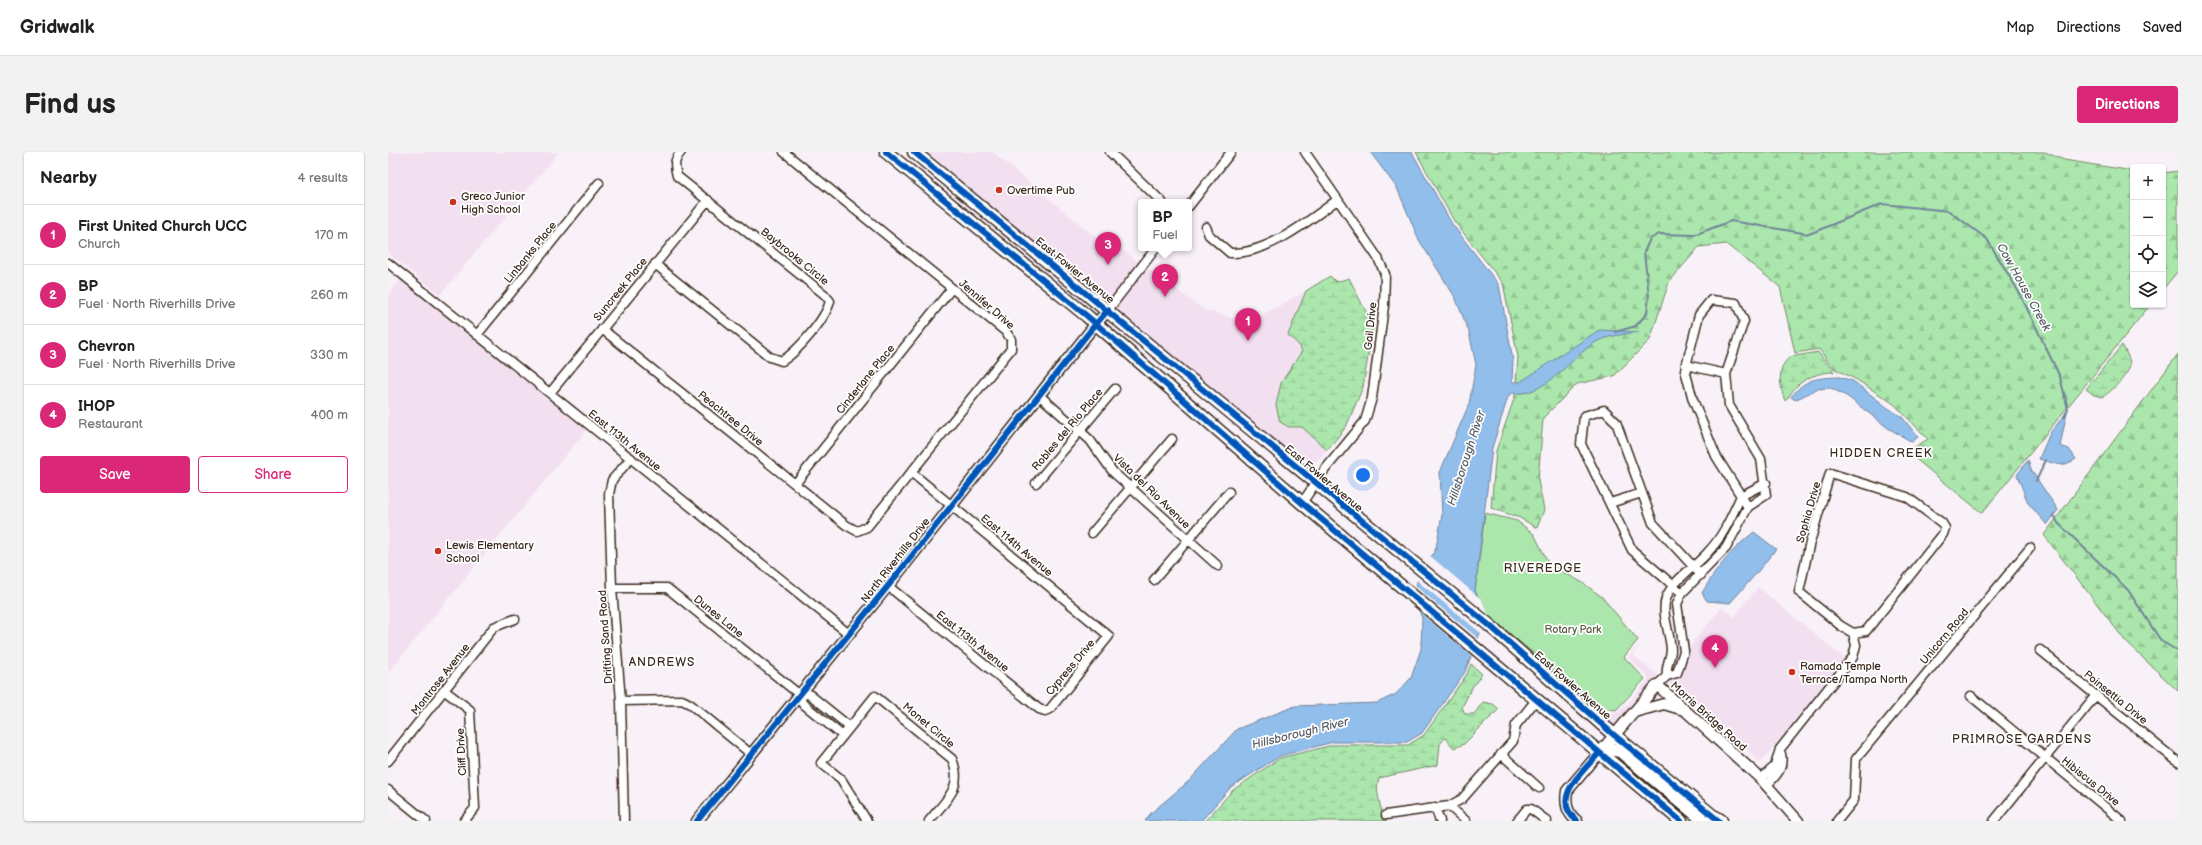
<!DOCTYPE html>
<html lang="en">
<head>
<meta charset="utf-8">
<style>
  :root { --surface:#fff; --page:#f2f2f2; --text:#222; --muted:#767676; --line:#e0e0e0; --accent:#db2777 }
  body { margin:0; font-family:"Balsamiq Sans",sans-serif; background:var(--page); color:var(--text) }
  .controls { position:absolute; right:12px; top:12px; display:grid; overflow:hidden; border-radius:4px; box-shadow:0 1px 3px #0004 }
  .controls button { width:36px; height:36px; display:grid; place-items:center; padding:0; border:0; border-bottom:1px solid var(--line); background:var(--surface); color:var(--text); font:20px sans-serif }
  .you { position:absolute; left:975px; top:323px; width:14px; height:14px; margin:-10px; border:3px solid #fff; border-radius:50%; background:#1a73e8; box-shadow:0 0 0 6px #1a73e833 }
  .badge { display:grid; place-items:center; width:26px; height:26px; border-radius:50%; background:var(--accent); color:#fff; font-size:13px; font-weight:700 }
  .pin { position:absolute; translate:-50% -33px; filter:drop-shadow(0 1px 2px #0008) }
  .pin::after { content:''; position:absolute; top:21px; width:14px; height:12px; background:inherit; clip-path:polygon(0 0,100% 0,50% 100%) }
  .popup { position:absolute; left:750px; top:47px; width:54px; height:52px; box-sizing:border-box; display:grid; place-content:center; border-radius:4px; background:var(--surface); filter:drop-shadow(0 1px 3px #0005); font-size:13px; white-space:nowrap; color:var(--muted) }
  .popup b { font-size:15px; color:var(--text) }
  .popup::after { content:''; position:absolute; left:50%; top:100%; margin-left:-8px; border:8px solid transparent; border-top-color:var(--surface) }
  .list { margin:0; padding:0; list-style:none }
  h2 { display:flex; justify-content:space-between; align-items:center; height:52px; margin:0; padding:0 16px; font-size:17px }
  h2 small { font-size:13px; font-weight:400; color:var(--muted) }
  .list li { display:grid; grid-template-columns:26px 1fr auto; gap:12px; align-items:center; box-sizing:border-box; height:60px; padding:0 16px; border-top:1px solid var(--line) }
  .list b { display:block; font-size:15px; white-space:nowrap }
  .list p { margin:0; font-size:13px; white-space:nowrap; color:var(--muted) }
  .list em { font-size:13px; font-style:normal; color:var(--muted) }
  .actions { display:flex; gap:8px; padding:12px 16px }
  .actions a { flex:1; padding:9px 0; border:1px solid var(--accent); border-radius:4px; text-align:center; font-size:14px; color:var(--accent) }
  .actions .main { background:var(--accent); color:#fff }
  .icon { flex:none; width:22px; height:22px; fill:none; stroke:currentColor; stroke-width:2; stroke-linecap:round; stroke-linejoin:round }
  .map { position:relative; flex:none; width:1790px; height:669px; overflow:hidden; border-radius:4px }
  header { display:flex; align-items:center; gap:24px; box-sizing:border-box; height:56px; padding:0 20px; background:var(--surface); border-bottom:1px solid var(--line) }
  header strong { font-size:19px }
  nav { display:flex; gap:22px; margin-inline-start:auto; font-size:14px }
  .intro { display:flex; align-items:center; justify-content:space-between; box-sizing:border-box; height:96px; padding:0 24px }
  h1 { margin:0; font-size:28px }
  .button { padding:10px 18px; border-radius:4px; background:var(--accent); color:#fff; font-size:14px; font-weight:700 }
  main { display:flex; gap:24px; padding:0 24px }
  aside { flex:1; background:var(--surface); border-radius:4px; box-shadow:0 1px 3px #0004 }
  .map>svg:first-child { display:block }
  .built { fill:#f2e0f0 }
  .forest { fill:url(#forest-firs); stroke:#738866 }
  .wetland { fill:url(#wetland-marsh); stroke:#738866 }
  .park { fill:#abe7ad; stroke:#738866 }
  .water { fill:#92beeb; stroke:#6f8399 }
  .pier { fill:#f9f1f8 }
  .lines { fill:none; stroke-linecap:round; stroke-linejoin:round }
  .stream { stroke:#6f8399; stroke-width:2 }
  .minor-casing { stroke:#3b2a1e; stroke-width:11 }
  .tertiary-casing { stroke:#3b2a1e; stroke-width:13 }
  .primary-casing { stroke:#3b2a1e; stroke-width:15 }
  .motorway-casing { stroke:#3b2a1e; stroke-width:17 }
  .minor { stroke:#fff; stroke-width:8 }
  .tertiary { stroke:#fff; stroke-width:10 }
  .primary { stroke:#fff; stroke-width:12 }
  .motorway { stroke:#fff; stroke-width:14 }
  .cycleway-casing { stroke:#fff; stroke-width:8 }
  .cycleway { stroke:#0057b8; stroke-width:6 }
  .poi-dot { fill:#c8321e; stroke:#fff; stroke-width:1.5 }
  .labels { text-anchor:middle; stroke-width:3.5; stroke-linejoin:round; paint-order:stroke }
  .poi-label { font-size:11px; fill:#3b2a1e; stroke:#fff; text-anchor:start }
  .street-label { font-size:11px; fill:#3b2a1e; stroke:#fff }
  .park-label { font-size:11px; fill:#575942; stroke:#fff }
  .water-label { font-size:12px; font-style:italic; fill:#595e66; stroke:#fff }
  .neighbourhood-label { font-size:12px; letter-spacing:1px; fill:#3b2a1e; stroke:#fff }
</style>
</head>
<body>
<header>
<strong>Gridwalk</strong>
<nav><a>Map</a><a>Directions</a><a>Saved</a></nav>
</header>
<div class="intro"><h1>Find us</h1><a class="button">Directions</a></div>
<main>
<aside>
<h2>Nearby<small>4 results</small></h2>
<ul class="list">
<li><span class="badge">1</span><div><b>First United Church UCC</b><p>Church</p></div><em>170 m</em></li>
<li><span class="badge">2</span><div><b>BP</b><p>Fuel · North Riverhills Drive</p></div><em>260 m</em></li>
<li><span class="badge">3</span><div><b>Chevron</b><p>Fuel · North Riverhills Drive</p></div><em>330 m</em></li>
<li><span class="badge">4</span><div><b>IHOP</b><p>Restaurant</p></div><em>400 m</em></li>
</ul>
<div class="actions"><a class="main">Save</a><a>Share</a></div>
</aside>
<div class="map">
<svg width="1790" height="669" viewBox="0 0 1790 669">
  <defs>
    <pattern id="forest-firs" width="22" height="20" patternUnits="userSpaceOnUse"><rect width="22" height="20" fill="#abe7ad"/><path d="M5 1l3.5 6h-7zM16 11l3.5 6h-7z" fill="#94c694"/></pattern>
    <pattern id="wetland-marsh" width="20" height="14" patternUnits="userSpaceOnUse"><rect width="20" height="14" fill="#abe7ad"/><path d="M1 5h8M5 5V1M11 12h8M15 12V8" fill="none" stroke="#94c694"/></pattern>
  </defs>
  <rect width="100%" height="100%" fill="#f9f1f8"/>
  <filter id="ink" filterUnits="userSpaceOnUse"><feTurbulence type="fractalNoise" baseFrequency=".025" numOctaves="2"/><feDisplacementMap in="SourceGraphic" scale="8" xChannelSelector="R" yChannelSelector="G"/><feConvolveMatrix kernelMatrix="1 2 1 2 8 2 1 2 1" color-interpolation-filters="sRGB"/></filter>
  <g filter="url(#ink)">
    <path class="built" d="M0,0h171l-119,143 -52,-42z
      M538,0h67l112,93h4l3,-3 28,21 -32,41z
      M758,115l58,43 44,12 58,-31 -18,44 11,10 3,6 -12,19 -1,57h13l25,23 -19,20 -194,-161z
      M13,127l186,150 -199,244v-378z
      M1370,435l87,72 -85,104 -40,-40 -55,-44 15,-17 16,-24 26,-31 12,10z
      M1255,489l-9,11v4l26,21 -44,51 -31,-26 14,9 16,3 11,-8 22,-26v-3l-20,-20z"/>
    <path class="forest" d="M1028,0h629l19,8 69,11v134h17l-168,208 -75,-61 21,-13 -34,-35 -37,-24 -24,-12 -14,-19 -24,4 -15,-66 -54,-43 -27,3 -30,35 -19,58 -36,36 -37,8 -34,34 -5,63 6,29 -7,18 -17,-10 -29,-10 5,-57 19,-55 3,-39 -15,-74 -49,-62z
      M1790,19v100l-15,18v-116z
      M1790,202v337l-52,-49 -82,-107z"/>
    <path class="wetland" d="M942,124l6,6 13,-4 24,48 -10,61 -17,40 -19,23 -25,-23h-13l-9,-5 -4,-17 5,-22 21,-32 -3,-6 -11,-10 18,-44z
      M1734,193c3,5 7,12 8,18 1,10 -20,30 -28,34l-8,-2 -8,-6z
      M1430,200l16,20c-14,0 -31,6 -40,17 -3,4 -7,11 -9,12 -5,-14 -9,-33 5,-44z
      M1083,512l11,10 -9,12 -11,21 3,7h9l9,-12 10,2 6,5 -35,35 -10,4 -9,-10 -5,6 -2,21 -59,13c-5,14 3,26 3,41l3,-1 2,3h-182l28,-31 47,-32 53,-13h75l16,-10 43,-61z"/>
    <path class="park" d="M1097,361l32,8 17,13 15,30 34,19 19,14 36,43 -14,17 21,22 -29,31 -16,-2 -113,-93 -12,-24z"/>
    <path class="water" d="M982,0h42l40,72 47,61 14,75 -1,22h8l79,-52 40,2c-12,2 -34,4 -43,10 -27,16 -50,56 -85,51l-3,4 -16,51 -17,143 12,24 -22,57 -43,61 -15,9h-74l-53,14 -49,31 -30,34h-56l6,-8 38,-32 48,-52 58,-23 82,-3 19,-9 15,-16 10,-29 1,-31 -8,-19 7,-40 11,-3 4,-8 6,-33 -2,-43 29,-68 7,-39 -7,-33 -14,-35 -36,-57 -22,-52z
      M1451,225l14,4 35,27 14,9 16,20 -6,5 -24,-14 -40,-31 -17,-9 -14,1 -22,11 -4,-3c15,-19 25,-19 48,-20z
      M1679,260l-7,34 9,3 7,10c-16,10 -20,4 -37,0l11,-26z
      M1640,308l3,10 27,40 -11,15 -19,-22 -11,-28z
      M1366,380l22,17 -21,26 -25,28 -23,-2 -5,-8c13,-23 31,-45 52,-61z"/>
    <path class="pier" d="M1041,403l52,44 8,16 -7,19 -67,-55 4,-20z
      M1026,433l66,55 -7,17 -56,-47 -5,-11z"/>
    <g class="lines">
      <path class="stream" d="M1227,180l21,-6 11,-13 2,-16 -5,-45 6,-13 9,-5 35,1 37,-14 78,13 73,-30 67,7 38,28 33,55 40,83 8,32 -4,8
        M1648,329l10,-21
        M1666,363l4,8 70,67 33,51 17,10"/>
      <defs>
        <path id="minor" d="M722,0l52,50
          M801,54l42,-54
          M818,75l3,8 21,18c36,2 79,-32 107,-53
          M0,111l461,371
          M267,112l115,93 12,4c15,-9 44,-42 48,-60l-6,-7 -147,-118c-3,-11 -3,-16 4,-24
          M720,158l48,-62
          M214,177l244,196 11,6 10,-4 144,-178v-10l-5,-7 -222,-180
          M89,183l122,-152
          M1298,213l40,9
          M162,241l158,-193
          M652,244l50,44 23,32 105,94
          M648,331l79,-94
          M407,332l157,-196
          M1353,344l25,-13
          M914,351l21,-31 42,-51 7,-23 12,-92 1,-32 -7,-16 -73,-106
          M1222,351l32,-10
          M704,381l80,-94
          M766,428l75,-88
          M500,434l151,123 6,2 5,-2 59,-73 -197,-163
          M224,436h55l133,107 2,8 41,33
          M1294,441l-50,-43 -51,-106 3,-28 20,-6 12,12 37,101 48,52
          M1652,498l138,112
          M1279,524c-2,-11 4,-17 4,-27 -1,-16 -10,-35 -5,-51 7,-19 31,-32 43,-47 15,-16 23,-36 32,-55
          M1269,533l10,-9 10,-3 7,-22 -7,-47 5,-11 44,-45 22,-41 18,-12 -5,-36 -32,-54 -3,-31 18,-53 -8,-18 -25,-3 -12,15 -14,55 8,30 23,56 32,51
          M57,539l25,19 5,98 -11,13
          M412,543l9,-1 41,33
          M1583,544l151,125
          M233,549l61,-1 8,4 61,50
          M1113,602l38,34
          M0,609l106,-134 21,-8
          M1373,627l14,-13 5,-17 73,-92 3,-12 -3,-12 13,-2 77,-97 2,-6 -3,-5 -35,-26 -77,-24 -21,73 -10,46 42,34 12,7
          M1378,634c10,-10 18,-17 15,-32
          M0,638l38,31
          M1061,654l17,15
          M1047,655l5,14
          M998,663l63,-9 13,-7 51,-58 3,-16 20,-25
          M236,669l-3,-120 -9,-113 -3,-94 3,-14 19,-22
          M479,669l-26,-42 -20,-16 54,-67 77,63c12,29 -6,41 -23,62
          M1129,669l10,-12h4l16,12
          M1449,669l17,-21 2,-41 174,-211
          M1606,669l102,-126"/>
        <path id="tertiary" d="M1246,560l30,-8 20,6
          M309,669l191,-235 202,-255 18,-21
          M1189,669c-10,-8 -12,-17 -10,-30l90,-106 104,94 37,42"/>
        <path id="primary" d="M498,0l201,164 215,187 379,318
          M526,0l575,473 125,110 105,86
          M1211,601l11,-4 10,2 84,70"/>
        <path id="motorway" d="M1327,666l5,3"/>
      </defs>
      <use href="#minor" class="minor-casing"/>
      <use href="#tertiary" class="tertiary-casing"/>
      <use href="#primary" class="primary-casing"/>
      <use href="#motorway" class="motorway-casing"/>
      <use href="#minor" class="minor"/>
      <use href="#tertiary" class="tertiary"/>
      <use href="#primary" class="primary"/>
      <use href="#motorway" class="motorway"/>
      <defs>
        <path id="cycleway" d="M498,0l201,164 215,187 379,318
          M526,0l575,473 125,110 105,86
          M309,669l191,-235 202,-255 18,-21
          M1189,669c-28,-23 6,-49 22,-68"/>
      </defs>
      <use href="#cycleway" class="cycleway-casing"/>
      <use href="#cycleway" class="cycleway"/>
    </g>
  </g>
  <g class="poi-dot">
    <circle cx="611" cy="38" r="4"/>
    <circle cx="65" cy="50" r="4"/>
    <circle cx="50" cy="399" r="4"/>
    <circle cx="1404" cy="520" r="4"/>
  </g>
  <g class="labels">
    <g class="poi-label">
      <text x="619" y="42">Overtime Pub</text>
      <text x="73" y="48">Greco Junior<tspan x="73" dy="13">High School</tspan></text>
      <text x="58" y="397">Lewis Elementary<tspan x="58" dy="13">School</tspan></text>
      <text x="1412" y="518">Ramada Temple<tspan x="1412" dy="13">Terrace/Tampa North</tspan></text>
    </g>
    <g class="street-label">
      <text transform="translate(142 100) rotate(-51)" y="4">Linbanks Place</text>
      <text transform="translate(407 104) rotate(39)" y="4">Baybrooks Circle</text>
      <text transform="translate(687 118) rotate(39)" y="4">East Fowler Avenue</text>
      <text transform="translate(232 137) rotate(-51)" y="4">Suncreek Place</text>
      <text transform="translate(599 152) rotate(41)" y="4">Jennifer Drive</text>
      <text transform="translate(982 174) rotate(-84)" y="4">Gail Drive</text>
      <text transform="translate(477 227) rotate(-51)" y="4">Cinderlane Place</text>
      <text transform="translate(343 266) rotate(39)" y="4">Peachtree Drive</text>
      <text transform="translate(679 277) rotate(-50)" y="4">Robles del Rio Place</text>
      <text transform="translate(237 288) rotate(39)" y="4">East 113th Avenue</text>
      <text transform="translate(936 326) rotate(40)" y="4">East Fowler Avenue</text>
      <text transform="translate(764 339) rotate(44)" y="4">Vista del Rio Avenue</text>
      <text transform="translate(1420 360) rotate(-74)" y="4">Sophia Drive</text>
      <text transform="translate(629 393) rotate(40)" y="4">East 114th Avenue</text>
      <text transform="translate(507 408) rotate(-52)" y="4">North Riverhills Drive</text>
      <text transform="translate(331 464) rotate(39)" y="4">Dunes Lane</text>
      <text transform="translate(1556 484) rotate(-50)" y="4">Unicorn Road</text>
      <text transform="translate(217 485) rotate(-94)" y="4">Drifting Sand Road</text>
      <text transform="translate(585 489) rotate(39)" y="4">East 113th Avenue</text>
      <text transform="translate(682 515) rotate(-50)" y="4">Cypress Drive</text>
      <text transform="translate(52 527) rotate(-52)" y="4">Montrose Avenue</text>
      <text transform="translate(1185 533) rotate(41)" y="4">East Fowler Avenue</text>
      <text transform="translate(1728 545) rotate(39)" y="4">Poinsettia Drive</text>
      <text transform="translate(1321 564) rotate(42)" y="4">Morris Bridge Road</text>
      <text transform="translate(541 573) rotate(40)" y="4">Monet Circle</text>
      <text transform="translate(73 600) rotate(-93)" y="4">Cliff Drive</text>
      <text transform="translate(1703 629) rotate(39)" y="4">Hibiscus Drive</text>
    </g>
    <g class="park-label">
      <text x="1185" y="481">Rotary Park</text>
    </g>
    <g class="water-label">
      <text transform="translate(1636 135) rotate(61)" y="4">Cow House Creek</text>
      <text transform="translate(1078 306) rotate(-72)" y="4">Hillsborough River</text>
      <text transform="translate(912 581) rotate(-14)" y="4">Hillsborough River</text>
    </g>
    <g class="neighbourhood-label">
      <text x="1493" y="305">HIDDEN CREEK</text>
      <text x="1155" y="420">RIVEREDGE</text>
      <text x="274" y="514">ANDREWS</text>
      <text x="1634" y="591">PRIMROSE GARDENS</text>
    </g>
  </g>
</svg>
<div class="controls">
<button>+</button>
<button>−</button>
<button><svg class="icon" aria-label="locate" viewBox="0 0 24 24"><circle cx="12" cy="12" r="6"/><path d="M12 2v4M12 18v4M2 12h4M18 12h4"/></svg></button>
<button><svg class="icon" aria-label="layers" viewBox="0 0 24 24"><path d="M12 4l9 5-9 5-9-5zM3 14l9 5 9-5"/></svg></button>
</div>
<div class="you"></div>
<div class="pin badge" style="left:860px;top:189px">1</div>
<div class="pin badge" style="left:777px;top:145px">2</div>
<div class="popup"><b>BP</b>Fuel</div>
<div class="pin badge" style="left:720px;top:113px">3</div>
<div class="pin badge" style="left:1327px;top:516px">4</div>
</div>
</main>
</body>
</html>
